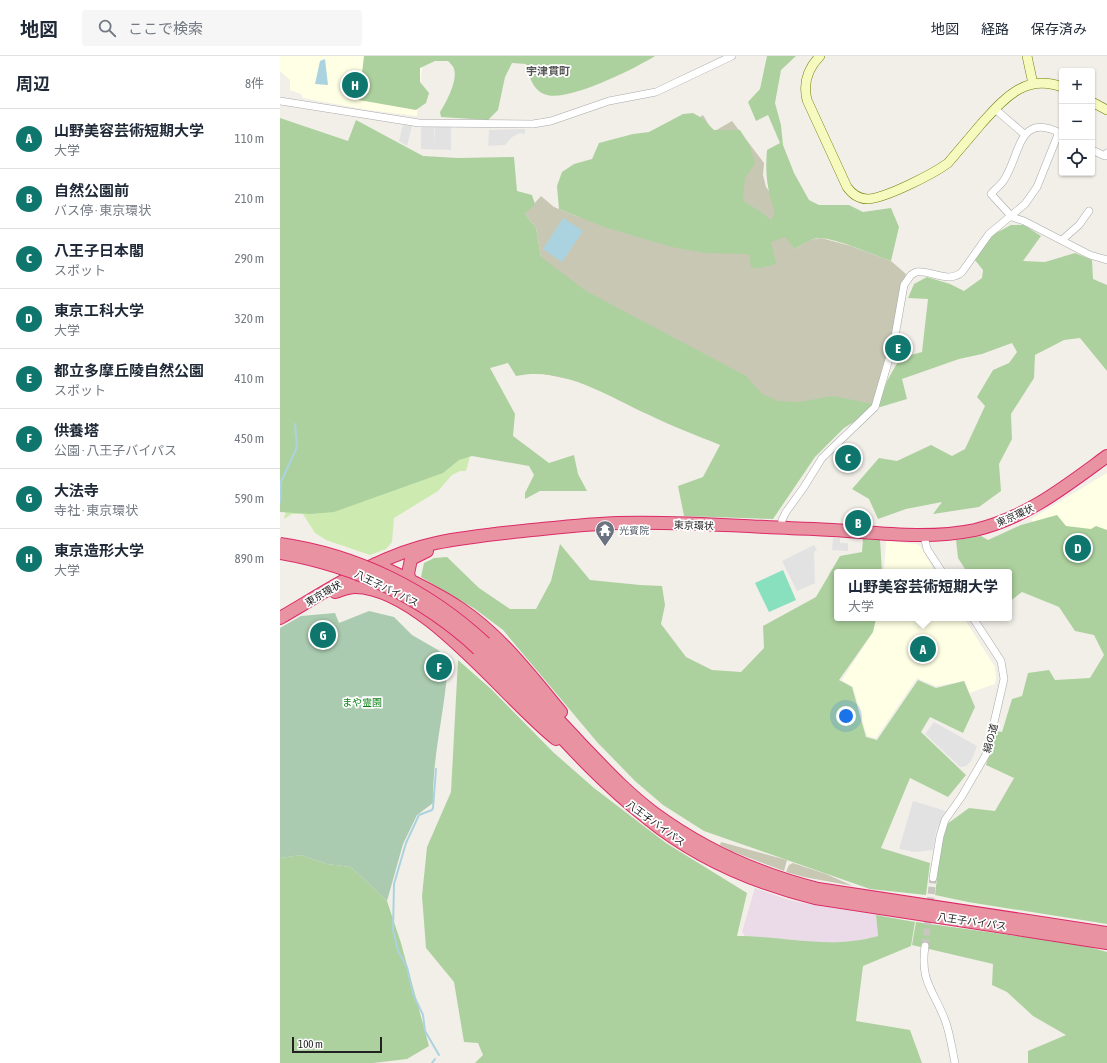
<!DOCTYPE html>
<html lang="ja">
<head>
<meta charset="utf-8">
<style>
  :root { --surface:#fff; --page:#f6f6f7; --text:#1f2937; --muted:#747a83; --line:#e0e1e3; --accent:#0f766e }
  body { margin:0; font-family:"Asap Condensed","Noto Sans JP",sans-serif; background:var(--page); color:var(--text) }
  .controls { position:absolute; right:12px; top:12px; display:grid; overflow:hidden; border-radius:4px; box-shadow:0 1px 3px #0004 }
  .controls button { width:36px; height:36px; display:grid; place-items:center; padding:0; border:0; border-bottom:1px solid var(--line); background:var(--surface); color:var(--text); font:20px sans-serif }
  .scale { position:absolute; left:12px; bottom:10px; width:90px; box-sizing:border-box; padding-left:4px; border:2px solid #222; border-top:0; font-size:11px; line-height:14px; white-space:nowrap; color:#222; -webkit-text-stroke:3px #fff; paint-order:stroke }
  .you { position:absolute; left:566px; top:660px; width:14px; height:14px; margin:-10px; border:3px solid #fff; border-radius:50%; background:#1a73e8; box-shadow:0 0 0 6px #1a73e833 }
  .badge { display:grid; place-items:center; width:26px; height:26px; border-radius:50%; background:var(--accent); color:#fff; font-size:13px; font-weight:700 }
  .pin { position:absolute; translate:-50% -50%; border:2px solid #fff; box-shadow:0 1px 4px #0006 }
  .popup { position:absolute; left:554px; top:513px; width:178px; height:52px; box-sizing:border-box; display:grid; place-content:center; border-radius:4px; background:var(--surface); filter:drop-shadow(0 1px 3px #0005); font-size:13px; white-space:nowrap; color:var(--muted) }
  .popup b { font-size:15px; color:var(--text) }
  .popup::after { content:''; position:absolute; left:50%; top:100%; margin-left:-8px; border:8px solid transparent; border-top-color:var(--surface) }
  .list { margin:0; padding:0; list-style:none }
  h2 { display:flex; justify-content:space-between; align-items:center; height:52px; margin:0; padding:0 16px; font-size:17px }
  h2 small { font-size:13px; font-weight:400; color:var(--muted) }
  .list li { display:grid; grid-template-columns:26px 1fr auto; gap:12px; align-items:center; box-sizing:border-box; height:60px; padding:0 16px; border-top:1px solid var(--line) }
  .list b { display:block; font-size:15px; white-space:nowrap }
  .list p { margin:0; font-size:13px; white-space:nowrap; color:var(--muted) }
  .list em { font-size:13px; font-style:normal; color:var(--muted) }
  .icon { flex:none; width:22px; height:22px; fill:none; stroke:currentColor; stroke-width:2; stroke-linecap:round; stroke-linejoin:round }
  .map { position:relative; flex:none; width:827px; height:1007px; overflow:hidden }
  header { display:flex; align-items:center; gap:24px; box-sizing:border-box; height:56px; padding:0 20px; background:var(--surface); border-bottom:1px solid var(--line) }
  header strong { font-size:19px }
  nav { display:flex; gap:22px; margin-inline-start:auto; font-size:14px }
  .search { width:280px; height:36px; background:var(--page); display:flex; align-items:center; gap:10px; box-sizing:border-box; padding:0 14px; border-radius:4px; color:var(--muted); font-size:15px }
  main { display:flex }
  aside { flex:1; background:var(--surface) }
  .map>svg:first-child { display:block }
  .industrial { fill:#ebdbe8 }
  .education { fill:#ffffe5 }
  .construction { fill:#c7c7b4 }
  .grass { fill:#cdebb0 }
  .forest { fill:#add19e }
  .cemetery { fill:#aacbaf }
  .pitch { fill:#88e0be }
  .parking { fill:#e2e2e2 }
  .water { fill:#aad3df }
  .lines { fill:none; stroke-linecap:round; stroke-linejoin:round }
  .stream { stroke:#aad3df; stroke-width:2 }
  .street-tunnel { stroke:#c8c6c1; stroke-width:7; stroke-dasharray:7 3.5; stroke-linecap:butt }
  .street-casing { stroke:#a9a9a9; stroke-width:8 }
  .secondary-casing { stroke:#707d05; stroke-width:10 }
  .highway-casing { stroke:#dc2a67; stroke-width:14 }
  .street { stroke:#fff; stroke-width:7 }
  .secondary { stroke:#f7fabf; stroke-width:9 }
  .highway { stroke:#e892a2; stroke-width:12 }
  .highway-bridge-casing { stroke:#dc2a67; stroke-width:14; stroke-linecap:butt }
  .highway-bridge { stroke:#e892a2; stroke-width:12 }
  .labels { text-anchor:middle; stroke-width:3.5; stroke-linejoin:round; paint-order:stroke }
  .street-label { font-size:10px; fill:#222; stroke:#fff }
  .worship-label { font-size:10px; fill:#5b616d; stroke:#fff; text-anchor:start }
  .park-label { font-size:10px; fill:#0c8416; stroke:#fff }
  .neighbourhood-label { font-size:11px; font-weight:bold; fill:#555; stroke:#fff }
</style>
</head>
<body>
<header>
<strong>地図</strong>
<div class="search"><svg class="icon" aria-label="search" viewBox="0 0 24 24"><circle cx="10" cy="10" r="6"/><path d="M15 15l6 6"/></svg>ここで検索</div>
<nav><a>地図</a><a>経路</a><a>保存済み</a></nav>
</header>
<main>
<aside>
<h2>周辺<small>8件</small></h2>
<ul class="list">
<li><span class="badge">A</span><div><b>山野美容芸術短期大学</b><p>大学</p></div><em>110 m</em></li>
<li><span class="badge">B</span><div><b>自然公園前</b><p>バス停 · 東京環状</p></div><em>210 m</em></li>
<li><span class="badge">C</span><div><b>八王子日本閣</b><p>スポット</p></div><em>290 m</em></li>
<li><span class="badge">D</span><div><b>東京工科大学</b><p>大学</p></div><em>320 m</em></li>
<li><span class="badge">E</span><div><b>都立多摩丘陵自然公園</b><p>スポット</p></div><em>410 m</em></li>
<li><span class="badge">F</span><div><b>供養塔</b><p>公園 · 八王子バイパス</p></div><em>450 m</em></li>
<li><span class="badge">G</span><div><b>大法寺</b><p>寺社 · 東京環状</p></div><em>590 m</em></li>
<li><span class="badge">H</span><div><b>東京造形大学</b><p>大学</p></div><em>890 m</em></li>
</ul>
</aside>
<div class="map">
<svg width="827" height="1007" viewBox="0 0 827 1007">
  <rect width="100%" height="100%" fill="#f2efe9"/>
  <path class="industrial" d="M475,832l34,12 30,6 57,9 2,21 -23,6 -30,1 -80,-7 -3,-4z"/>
  <path class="education" d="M0,0h143l-6,60 -49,-6 -65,-12 -2,-4 -11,-4v-10l-10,-9z
    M827,417v134l-38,-30 -38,-58z
    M606,485l31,3 4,3 14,25h-51z
    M597,562h87l31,49 1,11 -1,6 -26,9 -4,-12 -29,5 -19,-8 -41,60 -9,-2 -14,-49 -11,-7 31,-48z"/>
  <path class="construction" d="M423,59l10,17 19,-11 32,42 -1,12 3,12 8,11 21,51 14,-9 12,-2 30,8 40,15 15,13 -15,71 -18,59 -6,8 -294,-32 -34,-7 13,-50 -16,-95 -11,-14 16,-18 13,11 25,10 59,-80 26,-10h23z
    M441,786l66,18 -3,11 -53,-20 -11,-6z
    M513,807l33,11 27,12 -49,-9 -18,-5 3,-7z"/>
  <path class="grass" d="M196,377l-10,38h-6l-8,4 -14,16 -44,27 -2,24 -6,7 -16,6 -44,-15 -11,-7 -12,-19h-11l-8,5 7,-32z"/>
  <path class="forest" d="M84,0h291c-19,12 -90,48 -111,38 -12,-5 -15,-19 -18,-30l-14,-1 -7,14 -7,33 -10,10 -47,-3 -1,-5c6,-9 18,-32 14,-43 0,-2 -4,-6 -6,-8h-13l-15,7v14l9,11 -3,10 -10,7 -57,-10z
    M487,0h29l-15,14 -6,33 6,22 2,20 11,28 15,27 10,5h30l14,7 28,-4 8,19 -8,34c-17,-6 -53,-22 -71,-23 -9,0 -17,6 -25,11l-10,-12 -14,5 5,22 -16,4h-9l-2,-14 -44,-1 -33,-6 -68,-20 -45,-18 -2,-23 5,-14 12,-8 18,-5 7,-16 34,-9 16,-2 34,-18 10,-1 9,5 12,12h26l10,16 5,17 -10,15 -2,23 18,11 10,8 4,-7c-8,-24 -10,-39 -8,-63l13,-7 -12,-28 -12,6 -8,-19 12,-13z
    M0,62l68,23 8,-21 67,36 35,2 56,-1 3,34 15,4 3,9 -10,10 11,14 5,29 45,34 160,85 16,18 16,7 21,1 34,-6 40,8 -13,14 -16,10 -29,29 -42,62 -89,-3 -6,-30 25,-9 17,-32c-24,-10 -49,-19 -73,-31 -41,-19 -85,-48 -131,-38l-8,-13 -18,5 25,46 -2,22 36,27 25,-8 4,19 9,17h-47l-15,8v-6l9,-18 -5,-9 -57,-10 -13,4 -16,13 -109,39 -24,2 -30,-2z
    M731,169h13l17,11 -18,25 22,1 30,-9 17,7 1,19 14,6v86l-27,-33 -16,2 -29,15 -1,23 -23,36 1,25 -13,25 2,27 -22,16 -46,7 9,-12 -36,7 -28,10 -9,-20 -17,-10 27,-31 18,3 34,-16 21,11 13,-7 20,-43 -8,-9 16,-27 16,-7 8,-11 -5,-9 -30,11 -23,5 -57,20 5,20 -30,9 10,-27 13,-23 22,-6 6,-53 -20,-1 6,-14 13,-7 23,7 14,7 18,-13 1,-8 -9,-11 20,-25z
    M777,459l9,11 25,3 5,-3 11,4v394l-139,-22 -33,-7 5,-43 7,-28 22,-16 26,3 19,-33 -28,-13 10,-34 6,1 10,-33 10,-3 6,-23 21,-3 6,10 35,-2 14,-23 -10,-20 -19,-4 -16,-24 -37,-15 -13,10v-30h-42l-9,-14 -2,-18 25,-4 7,4 33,-15z
    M583,483l17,1 2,32h-45v46h39l-3,14 -34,48 13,7 14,50 11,3 41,-60 18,8 28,-7 11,26 -12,26 -33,-16 -9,15 45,43 -18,22 -38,-19 -29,70 49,15 -4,32 -56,-6 -166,-58 -41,-26 -28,-24 -38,-39 -94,-112 -28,-21 -54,-32 3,-14 10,-5 13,-1 32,31 31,21h26l15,-28 9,-37 30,36 50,5 22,1 3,19 -4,19 25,33 26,13 29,2 23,-24 -1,-22 53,-29 24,-41 22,-4z
    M178,604l33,29 62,63 41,36 72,55 81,50 -10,43c49,0 92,14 141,0l-2,-21 39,7 -4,24 -48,20 -7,55 54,9 12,33h-447l8,-8 -5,-12 -14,-1 -10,-60 -28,-34 -4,-52 5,-49 24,-55z
    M21,799l26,9 24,3 36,34 14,42 28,103 -22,13 -34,4h-93v-205z
    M636,866l166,23 25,7v111h-79v-12l38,-16 -33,-19 -26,-24 -15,-7 1,-21 -81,-19z"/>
  <path class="cemetery" d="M89,555l25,6 18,18 26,15 10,10c-2,48 -16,95 -15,143l-16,12 -14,29 -16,57 -36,-34 -24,-3 -26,-9 -21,3v-230l21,-12 34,-3 4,10z"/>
  <path class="pitch" d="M503,514l13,30 -27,12 -14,-29z"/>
  <path class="parking" d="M123,69l9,1 -5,20 -8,-5z
    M154,70v18l1,-18h16v24l-30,-1v-22z
    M245,73v5l-5,-1 -8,4 -7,8 -17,1 1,-16z
    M553,482h7v5h8v8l-16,-1z
    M534,489l3,5 -3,2 1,31 -18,8 -15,-30z
    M654,666l43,24 -6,15 -5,5 -6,1 -35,-33z
    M633,745l33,10 -10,20 -3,19 -18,2 -16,-3z"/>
  <path class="water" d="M45,3l3,26 -13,-1 5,-23z
    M283,162l20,13 -21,31 -19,-13z"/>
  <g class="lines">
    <path class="stream" d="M0,446l1,-20 16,-35 -2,-23
      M156,713l-3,39 -1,2 -13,5 -13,28 -12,41 -1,46 5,21 9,16 6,27 10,21 2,16 14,24
      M152,1007l3,-4"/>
    <path class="street-tunnel" d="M645,890l8,-68"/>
    <defs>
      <path id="street" d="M0,45l139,22 114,1 18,-3 58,-20 47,-9 76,-36
        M715,53l29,25
        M782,78c-44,-24 -41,20 -58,46 -3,5 -9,9 -13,14l21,23 12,4 66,34 17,5
        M812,94l13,6 2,-3
        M782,184l17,-15 10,-14
        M501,472l1,-8 4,-8 18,-25 18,-29 53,-51 19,-65 10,-57 7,-10 5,-3c16,-2 32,12 46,0l27,-38 36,-30 12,-17 22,-55
        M644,479l3,14 15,23
        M653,822l7,-42 5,-16 17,-24 25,-43 17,-74 -3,-18 -28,-43
        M645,890c-5,36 8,43 20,74 5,13 7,29 10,43"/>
      <path id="secondary" d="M540,0c-12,12 -17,27 -13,44l40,87c5,7 12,12 21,12 18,-1 65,-25 80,-36 11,-13 23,-27 34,-40 22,-24 43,-50 80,-36
        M747,0l6,28
        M812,46l15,8"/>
      <path id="highway" d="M95,508c29,13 59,27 86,45 39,26 70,67 100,103
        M130,524l-2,-6 3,-15 16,-8
        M55,536c7,-2 13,-5 20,-5 68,1 150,112 201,152
        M0,562c50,-29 99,-63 156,-75 29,-6 58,-9 87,-12 31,-3 63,-7 95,-8 65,-2 131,4 196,6 53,2 108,12 161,1 51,-12 91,-44 132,-74
        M205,587c33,33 64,67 96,101 23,24 46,49 73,69 49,36 104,61 164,76l289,44
        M198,593c57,56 106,120 169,169 49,40 108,65 168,80l292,45"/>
    </defs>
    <use href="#street" class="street-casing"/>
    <use href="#secondary" class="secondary-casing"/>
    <use href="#highway" class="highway-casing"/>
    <use href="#street" class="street"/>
    <use href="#secondary" class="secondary"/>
    <use href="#highway" class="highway"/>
    <defs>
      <path id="highway-bridge" d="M0,488c77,11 148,46 205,99
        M0,497c75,13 142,44 198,96"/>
    </defs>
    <use href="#highway-bridge" class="highway-bridge-casing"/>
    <use href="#highway-bridge" class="highway-bridge"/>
  </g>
  <defs>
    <symbol id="temple-pin" viewBox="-11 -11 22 30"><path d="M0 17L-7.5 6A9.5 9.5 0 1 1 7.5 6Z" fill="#6b7280" stroke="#fff"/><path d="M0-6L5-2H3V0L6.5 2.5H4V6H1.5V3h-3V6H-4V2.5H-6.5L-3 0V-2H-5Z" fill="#fff"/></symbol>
  </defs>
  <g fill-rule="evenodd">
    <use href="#temple-pin" x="314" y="463" width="22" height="30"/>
  </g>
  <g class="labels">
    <g class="street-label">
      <text transform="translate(735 459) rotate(-24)" y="4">東京環状</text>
      <text transform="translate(414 469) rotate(2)" y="4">東京環状</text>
      <text transform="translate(107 532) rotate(26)" y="4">八王子バイパス</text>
      <text transform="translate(43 537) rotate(-30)" y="4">東京環状</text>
      <text transform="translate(710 682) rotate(-75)" y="4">絹の道</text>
      <text transform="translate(376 767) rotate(36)" y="4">八王子バイパス</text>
      <text transform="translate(692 865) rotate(8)" y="4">八王子バイパス</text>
    </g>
    <g class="worship-label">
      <text x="339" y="478">光賓院</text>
    </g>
    <g class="park-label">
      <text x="82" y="650">まや霊園</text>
    </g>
    <g class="neighbourhood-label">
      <text x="268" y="19">宇津貫町</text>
    </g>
  </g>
</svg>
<div class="controls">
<button>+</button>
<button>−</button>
<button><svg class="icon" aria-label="locate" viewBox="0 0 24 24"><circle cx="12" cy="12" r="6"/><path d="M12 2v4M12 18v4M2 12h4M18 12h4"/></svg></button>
</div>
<div class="scale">100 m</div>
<div class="you"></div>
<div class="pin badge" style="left:643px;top:593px">A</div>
<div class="popup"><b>山野美容芸術短期大学</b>大学</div>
<div class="pin badge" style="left:578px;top:467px">B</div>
<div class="pin badge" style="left:568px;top:402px">C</div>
<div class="pin badge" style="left:798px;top:492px">D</div>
<div class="pin badge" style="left:618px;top:292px">E</div>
<div class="pin badge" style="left:159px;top:611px">F</div>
<div class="pin badge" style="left:43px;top:579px">G</div>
<div class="pin badge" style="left:75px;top:29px">H</div>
</div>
</main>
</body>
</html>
